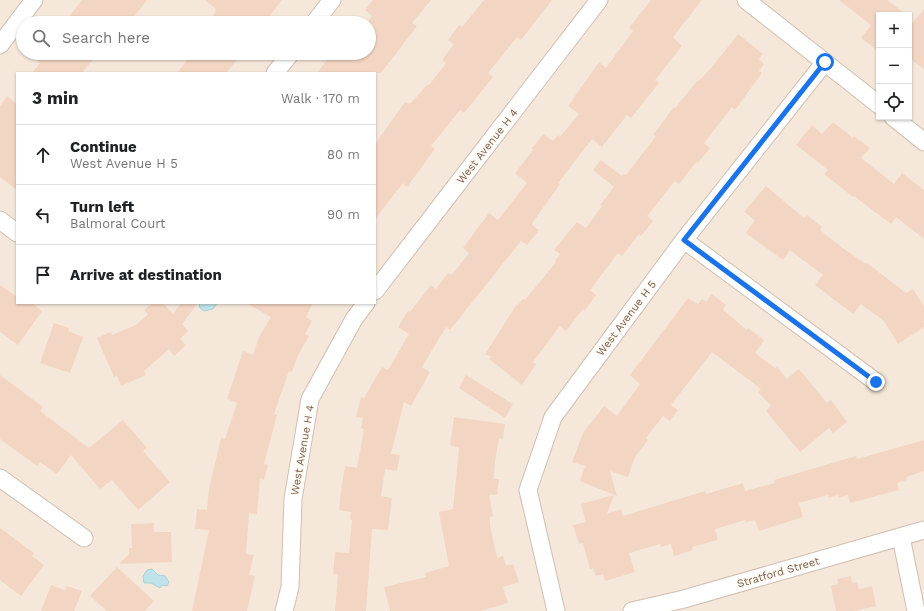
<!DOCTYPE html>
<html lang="en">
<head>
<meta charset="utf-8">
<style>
  :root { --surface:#fff; --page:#f2f2f2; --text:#202124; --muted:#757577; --line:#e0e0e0 }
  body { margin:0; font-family:"Work Sans",sans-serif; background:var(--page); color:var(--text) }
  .controls { position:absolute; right:12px; top:12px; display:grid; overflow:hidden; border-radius:0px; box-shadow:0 1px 3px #0004 }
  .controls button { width:36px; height:36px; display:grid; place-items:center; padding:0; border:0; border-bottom:1px solid var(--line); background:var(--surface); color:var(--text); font:20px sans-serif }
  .stop { position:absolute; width:12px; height:12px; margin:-9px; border:3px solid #1a73e8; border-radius:50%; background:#fff }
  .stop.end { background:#1a73e8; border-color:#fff; box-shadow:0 1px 4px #0008 }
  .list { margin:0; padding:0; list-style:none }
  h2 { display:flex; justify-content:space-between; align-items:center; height:52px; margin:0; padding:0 16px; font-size:17px }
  h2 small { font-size:13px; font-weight:400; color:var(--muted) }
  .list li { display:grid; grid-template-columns:26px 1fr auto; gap:12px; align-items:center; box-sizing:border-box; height:60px; padding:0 16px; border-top:1px solid var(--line) }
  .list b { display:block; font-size:15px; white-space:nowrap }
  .list p { margin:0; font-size:13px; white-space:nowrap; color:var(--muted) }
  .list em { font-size:13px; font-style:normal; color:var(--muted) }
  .icon { flex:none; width:22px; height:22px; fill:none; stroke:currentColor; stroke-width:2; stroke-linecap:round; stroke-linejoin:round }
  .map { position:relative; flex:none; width:924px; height:611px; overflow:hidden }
  .search { position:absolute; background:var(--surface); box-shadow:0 1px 3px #0004; left:16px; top:16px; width:360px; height:44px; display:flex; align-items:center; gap:10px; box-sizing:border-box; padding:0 14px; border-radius:22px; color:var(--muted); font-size:15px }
  .panel { position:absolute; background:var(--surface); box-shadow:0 1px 3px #0004; left:16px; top:72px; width:360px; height:232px; border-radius:0px }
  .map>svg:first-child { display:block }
  .residential { fill:#f5e8da; fill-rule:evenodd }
  .water { fill:#bfe3e8; stroke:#a5d3da }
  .building { fill:#f3d5c3 }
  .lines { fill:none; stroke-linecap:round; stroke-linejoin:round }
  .street-casing { stroke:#d1beb0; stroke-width:19 }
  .street { stroke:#fff; stroke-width:17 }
  .route { stroke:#1a73e8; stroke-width:5 }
  .labels { text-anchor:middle; stroke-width:3; stroke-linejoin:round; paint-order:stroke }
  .street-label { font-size:11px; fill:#7a5c4d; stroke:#fffaf3 }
</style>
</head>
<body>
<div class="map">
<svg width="924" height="611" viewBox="0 0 924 611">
  <rect width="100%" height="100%" fill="#fdf6ec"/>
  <path class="residential" d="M0,0h924v611h-924zM879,15h30v102h-30zM23,23h346v30h-346zM17,73h358v230h-358z"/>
  <path class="water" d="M199,303h18l-4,6 -9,2 -4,-3z
    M152,569l6,6 7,1 4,6 -2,4 -5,-1 -2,3 -9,-5h-7l-1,-7 4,-6z"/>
  <path class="building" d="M82,0h65l-18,23h-65z
    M205,0h77l-18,23h-57l9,-11 -1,-1 1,-2z
    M373,0h58l-19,23 5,3 -36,47h-64l15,-20h37v-33l3,-4 -7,-6z
    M484,0h68l-31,40 -4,-3 -29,36 5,4 -29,36 -4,-3 -29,36 4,3 -28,38 -4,-4 -28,36v-75l30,-42 5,2 17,-19h2l17,-22 -4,-3 12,-16 -6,-4 11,-15 3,2z
    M651,0h51l-29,37 9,9 -27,34 4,3 -28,35 -4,-3 -25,32 -10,-8 -34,44 2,1 -27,38 -1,3 7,5 -12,15 -6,-4 -71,89 -4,-3 -24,40 8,5 -19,34 -7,-4 -13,52 9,1 -3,16 -12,-2 -4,27 11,2 -4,32 -16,-1 -6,82h-31l3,-37h-5l2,-22 14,1 3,-33 -2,-1 1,-7 -12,-2 2,-19 4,-25 12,2 7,-39 -3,-1 2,-10 -7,-1 5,-20 3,1 18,-31 6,3 21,-36 -11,-7 10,-16 2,1 21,-27 5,4 12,-16 4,2 17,-22 -6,-5 26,-35 9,7 29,-37 -12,-10 18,-23 -1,-2 11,-14 10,7 5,-6 2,2 19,-23 -11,-8 31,-44 7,6 27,-37 -4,-3z
    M839,0h48l20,15h-28v37l-18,-14 10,-13z
    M924,9v60l-15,-11v-31z
    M738,34l25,20 -4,5 5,5 -5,7 3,2 -27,37 -3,-3 -28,36 6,5 -12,15 -2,-1 -17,22 -4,-3 -28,35 6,5 -12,15 -2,-2 -17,22 -4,-3 -28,37 6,5 -11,15 -2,-1 -17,22 -6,-5 -27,36 3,2 -14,21 -33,-26 2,-2 -6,-3 32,-50 1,1 5,-6 2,1 31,-38 -1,-1 5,-7 -6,-4 23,-28 9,6 16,-22 -2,-1 14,-18 -21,-17 8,-10 21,16 2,-2 2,1 30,-39 -3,-1 21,-28 1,1 23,-28 1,1 13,-14z
    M27,53h71l-16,20h-50l8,-10z
    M193,53h33l10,8 -10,12h-49z
    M7,96l10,8v86l-17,-13v-71z
    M833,122l20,16 1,-2 16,12 -9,10 33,26 8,-11 22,17v49l-28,-22 -5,7 -37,-28 -1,1 -29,-23 4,-4 -32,-25 16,-20 10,9z
    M766,186l38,32 3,-3 15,12 -2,3 24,19 22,15 1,-1 39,30 7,-4 11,17v21l-26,17 -14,-23 -23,-17 -8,10 -38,-29 8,-10 -33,-25 -7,10 -37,-27 9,-13 -11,-8z
    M0,285l17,12v6h15l10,8 -24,34 -18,-13z
    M712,294l14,11 -3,5 24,20 1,-2 16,12 -9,13 20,15 2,-1 10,12 12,-10 28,34 4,-3 16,22 -14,11 -4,-5 -29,24 -34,-41 5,-5 -13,-14 3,-3 -49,-37 -41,53 7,5 -8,11 -7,-5 -17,22 2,2 -13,17 -7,20 -18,-6 7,25 -37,-15 5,-15 -13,-4 11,-29 21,-27 13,10 23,-32 -10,-9 58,-77 10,6 4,-5 4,3z
    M153,303h10l10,11 8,-11h17l-16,21 6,7 -8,8 6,6 -12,11 -5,-7 -25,22 2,4 -25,11 -4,-10 -3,1 -17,-39 14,-6 1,3 24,-10 12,-11 -4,-4z
    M246,303h67l-7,14 6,4 -7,13 4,2 -11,19 -6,17 -3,-1 -15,43 3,1 -13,49 4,1 -4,15 -4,-1 -3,35 -8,-1 -3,41 8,1 -5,20 6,1 -8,35h-55l17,-81 -14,-1 2,-20 10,1 2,-21 12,-51 4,1 12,-36 -10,-4 16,-48 10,4 6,-18 12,-20z
    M54,323l15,5 -1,3 15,6 -13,36 -30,-10z
    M0,375l43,32 -3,4 49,37 34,-28 24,28 -4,3 27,31 -32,28 -26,-30 -12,9 -29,-34 -14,19 -17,-12 -3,4 -37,-27z
    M466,375l47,29 -8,14 -46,-30z
    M454,417l51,7 -2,15 -4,-1 -4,23 -1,18h5l-2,16h-8l4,21 -3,1v8l7,33 6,-2 3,10 7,-2 6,18 -16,5 5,16 -28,8h-90l-6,-24 42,-10 -1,-4 24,-7 -10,-54 14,-3 6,-61 -9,-3z
    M924,440v31l-18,6 1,3 -10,3 2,7 -49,13 -2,-8 -9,3 -1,-3 -9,3 -1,-3 -29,8 4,14 -44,14 -4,-11 -9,2 -1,-2 -30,9 3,11 -26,7 1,3 -19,6 -3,-12 -10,3 -1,-3 -31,9 6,19 -30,9 -2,-7 -7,2 -3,-8 -3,1 -7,-26 -4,1 -6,-19 13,-3 -5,-18 33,-9 -7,19 14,-5 2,7 82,-25 1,3 37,-11 2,8 30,-8 -1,-3 82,-24 1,3z
    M154,523v9h17l1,30 -53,2 10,-10v-6h3l-1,-24z
    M0,528l34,25 -2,3 12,9 -23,31 -21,-16z
    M117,567l37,34 -9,10h-38l-17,-15z
    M851,576l1,7 5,-1 2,7 13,-3 4,20 -21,5h-19l-5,-25 7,-2 -1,-5z
    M51,585l14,5 2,-4 15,5 -8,20h-33z"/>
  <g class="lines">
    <defs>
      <path id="street" d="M746,0l133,105
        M314,23l18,-23
        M0,45l34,-45
        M275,73l16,-20
        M893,117l31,25
        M0,220l17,13
        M684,240l192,142
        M375,291l224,-291
        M0,478l84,60
        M901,537l15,74
        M284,611l6,-24 3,-88 17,-100 44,-80 12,-16
        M556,611l-28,-121 25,-73 131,-177 141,-178
        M632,611l52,-12 240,-69"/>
    </defs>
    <use href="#street" class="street-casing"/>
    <use href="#street" class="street"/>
  </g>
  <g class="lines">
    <path class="route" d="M825,62l-141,178 192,142"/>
  </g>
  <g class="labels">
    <g class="street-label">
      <text transform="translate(487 146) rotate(-52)" y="4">West Avenue H 4</text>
      <text transform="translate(626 318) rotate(-53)" y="4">West Avenue H 5</text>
      <text transform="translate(302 450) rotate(-80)" y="4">West Avenue H 4</text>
      <text transform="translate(778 572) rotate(-16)" y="4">Stratford Street</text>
    </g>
  </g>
</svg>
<div class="controls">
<button>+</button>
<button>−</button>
<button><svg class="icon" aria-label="locate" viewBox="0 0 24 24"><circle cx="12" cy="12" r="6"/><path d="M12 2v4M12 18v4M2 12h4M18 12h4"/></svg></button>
</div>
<div class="stop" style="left:825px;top:62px"></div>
<div class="stop end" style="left:876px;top:382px"></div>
<div class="search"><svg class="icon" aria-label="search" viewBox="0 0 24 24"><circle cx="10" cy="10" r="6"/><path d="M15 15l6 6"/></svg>Search here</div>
<section class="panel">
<h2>3 min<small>Walk · 170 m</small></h2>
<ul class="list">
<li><svg class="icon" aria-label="ahead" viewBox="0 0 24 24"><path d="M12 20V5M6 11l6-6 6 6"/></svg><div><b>Continue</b><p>West Avenue H 5</p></div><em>80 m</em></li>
<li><svg class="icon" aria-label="left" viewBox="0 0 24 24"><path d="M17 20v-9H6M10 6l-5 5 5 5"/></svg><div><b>Turn left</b><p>Balmoral Court</p></div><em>90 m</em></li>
<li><svg class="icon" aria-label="arrive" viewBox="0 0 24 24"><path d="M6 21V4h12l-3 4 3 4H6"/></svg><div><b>Arrive at destination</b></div></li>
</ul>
</section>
</div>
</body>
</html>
